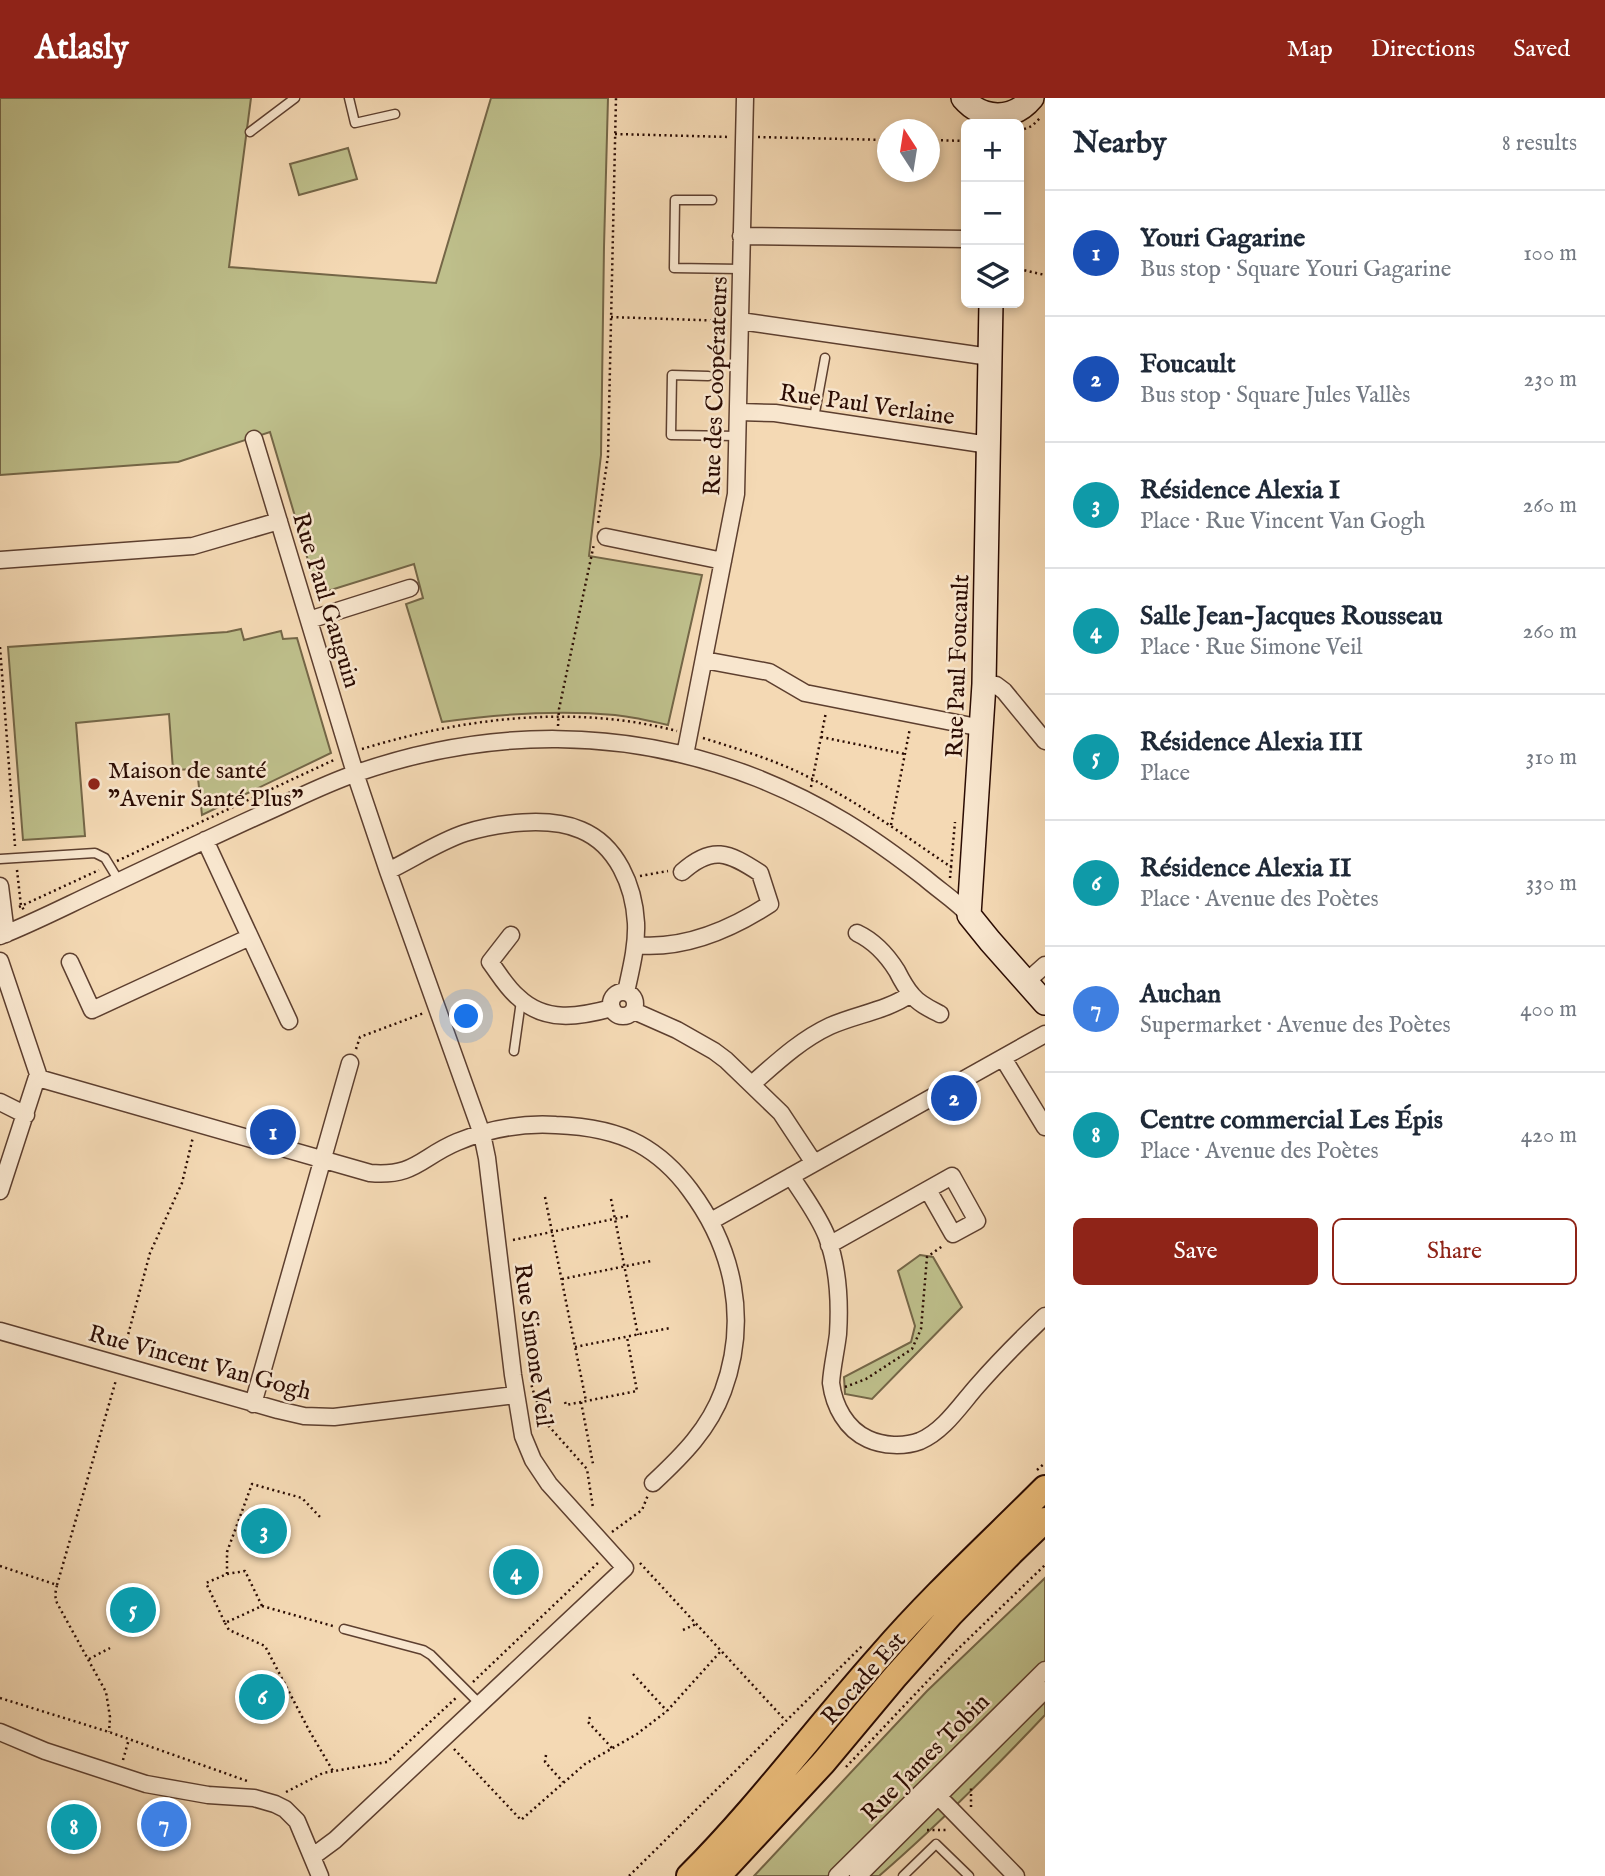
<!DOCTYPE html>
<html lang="en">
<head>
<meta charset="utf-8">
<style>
  :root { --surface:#fff; --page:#f2f2f3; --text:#1f2937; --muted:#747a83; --line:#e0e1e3; --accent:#8f2418 }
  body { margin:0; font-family:"IM FELL English",serif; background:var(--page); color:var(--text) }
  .controls { position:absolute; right:21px; top:21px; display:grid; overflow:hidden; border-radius:10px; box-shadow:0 4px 10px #0003 }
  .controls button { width:63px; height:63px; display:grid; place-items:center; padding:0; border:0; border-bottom:2px solid var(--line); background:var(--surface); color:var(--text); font:35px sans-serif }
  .compass { position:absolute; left:877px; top:21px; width:63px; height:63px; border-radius:50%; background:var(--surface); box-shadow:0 4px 10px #0003; rotate:348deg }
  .you { position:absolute; left:467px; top:919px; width:24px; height:24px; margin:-18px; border:5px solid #fff; border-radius:50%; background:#1a73e8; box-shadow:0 0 0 10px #1a73e833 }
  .badge { display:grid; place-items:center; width:46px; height:46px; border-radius:50%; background:var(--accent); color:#fff; font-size:23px; font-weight:700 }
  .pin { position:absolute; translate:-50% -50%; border:4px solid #fff; box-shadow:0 2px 7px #0006 }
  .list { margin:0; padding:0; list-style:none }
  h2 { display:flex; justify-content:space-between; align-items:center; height:91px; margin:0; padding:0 28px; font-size:30px }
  h2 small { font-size:23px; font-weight:400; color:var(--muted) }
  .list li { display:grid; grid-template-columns:46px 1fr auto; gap:21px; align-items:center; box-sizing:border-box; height:126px; padding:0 28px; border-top:2px solid var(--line) }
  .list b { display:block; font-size:26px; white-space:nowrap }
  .list p { margin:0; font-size:23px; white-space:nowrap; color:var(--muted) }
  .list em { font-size:23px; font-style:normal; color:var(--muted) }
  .actions { display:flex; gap:14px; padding:21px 28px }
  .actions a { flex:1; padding:16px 0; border:2px solid var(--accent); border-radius:10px; text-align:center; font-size:24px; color:var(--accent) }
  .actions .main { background:var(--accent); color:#fff }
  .icon { flex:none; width:38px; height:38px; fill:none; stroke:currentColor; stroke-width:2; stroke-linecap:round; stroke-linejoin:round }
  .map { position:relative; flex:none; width:1045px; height:1778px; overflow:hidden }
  header { display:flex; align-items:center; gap:42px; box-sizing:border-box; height:98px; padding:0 35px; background:var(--accent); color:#fff }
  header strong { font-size:33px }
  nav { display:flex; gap:38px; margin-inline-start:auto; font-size:24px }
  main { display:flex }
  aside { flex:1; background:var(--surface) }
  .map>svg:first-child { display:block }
  .green { fill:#bebf8b; stroke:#746647; stroke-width:2 }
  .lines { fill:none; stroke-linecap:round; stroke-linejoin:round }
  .lane-casing { stroke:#5d3f2f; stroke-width:11 }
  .street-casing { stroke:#5d3f2f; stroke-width:19 }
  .secondary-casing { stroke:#2b0c03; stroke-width:26 }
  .primary-casing { stroke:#2b0c03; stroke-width:28 }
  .path { stroke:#2b0c03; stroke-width:2.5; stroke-dasharray:2 3.5; stroke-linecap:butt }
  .lane { stroke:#f8e6ce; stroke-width:8 }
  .street { stroke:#f8e6ce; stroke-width:16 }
  .secondary { stroke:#f8e6ce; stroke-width:23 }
  .primary { stroke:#eabc7a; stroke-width:24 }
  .poi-dot { fill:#8f2418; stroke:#f8e6ce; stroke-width:2.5 }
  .labels { text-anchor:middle; stroke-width:5; stroke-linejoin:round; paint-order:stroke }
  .street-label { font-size:24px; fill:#2b0c03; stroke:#f8e6ce }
  .poi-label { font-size:24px; fill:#2b0c03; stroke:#f8e6ce; text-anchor:start }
</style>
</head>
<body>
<header>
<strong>Atlasly</strong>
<nav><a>Map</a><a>Directions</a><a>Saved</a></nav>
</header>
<main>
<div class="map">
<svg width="1045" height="1778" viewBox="0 0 1045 1778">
  <rect width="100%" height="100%" fill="#f4d9b4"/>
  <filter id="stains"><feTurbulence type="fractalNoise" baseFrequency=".00286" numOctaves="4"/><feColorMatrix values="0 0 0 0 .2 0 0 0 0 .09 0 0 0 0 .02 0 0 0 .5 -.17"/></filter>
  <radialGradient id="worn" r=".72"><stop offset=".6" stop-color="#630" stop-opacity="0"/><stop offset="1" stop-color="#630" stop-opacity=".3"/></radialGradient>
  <path class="green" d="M0,0h251l-22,169 207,16 55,-185h117l-4,149 -3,208 -12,101 113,19 -34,150c-17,-4 -35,-8 -53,-10 -57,-5 -117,-1 -173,7l-36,-118 17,-6 -9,-34 -96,30 -48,-162 -92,30 -178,13z
    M348,50l9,31 -58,16 -9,-31z
    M241,531l3,11 37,-9 2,8 14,-1 34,115 -129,62 -5,-46 -24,1 -4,-56 -93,9 9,113 -62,4 -15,-193 219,-15z
    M920,1157l13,2 29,50 -90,92 -27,-5 -1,-17 67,-35 4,-16 -17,-55z
    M1045,1480v137c-53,56 -107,110 -166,161h-125l173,-185z"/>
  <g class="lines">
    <defs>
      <path id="lane" d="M349,0l6,25 40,-9
        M250,34l45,-34
        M712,102h-37l-1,68 67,1
        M708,278l-36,-1 -1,60 67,1
        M814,320l11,-60
        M0,761l95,-6 10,5 14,23
        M514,953l7,-50
        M344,1531l79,21 8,5 49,49
        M903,1778l33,-32 33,32"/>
      <path id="street" d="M741,138l225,3
        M740,223l250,36
        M739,314l36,1 214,32
        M254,341l101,334 33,98 94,263 5,24 26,217 10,61 10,24 16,24 76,84 -290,272 -23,17
        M606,439l117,24
        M0,462l193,-14 86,-25
        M309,522l101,-32
        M704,562l65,12 36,21 177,35
        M984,586l12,1 8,6 41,50
        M685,657l51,-261 9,-396
        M205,742l84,181
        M388,773c25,-12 50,-29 77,-38 32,-10 84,-17 116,-3 36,15 53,56 55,93 1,23 -5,46 -10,69
        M0,788l6,48
        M857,835c17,8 30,22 40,38 4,8 9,17 15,24 7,9 18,14 28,19
        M511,837l-21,27c9,12 17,26 28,35 27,26 61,20 94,11
        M0,838c33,-13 64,-29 96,-44 55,-26 109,-52 164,-77 32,-14 64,-31 97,-42 132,-46 270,-46 400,5 65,26 113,57 168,100 15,13 31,23 44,37
        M635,847c49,5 95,-15 135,-41l-10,-31c-32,-21 -48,-28 -78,-1
        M0,863l38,113 -38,117
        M70,864l22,48 158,-73
        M1026,884l19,-17
        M611 906a12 12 0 1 1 24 0a12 12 0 1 1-24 0Z
        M634,913l43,19 37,21 12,9 55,53 33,50
        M1003,960l42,69
        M38,980l332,95c45,4 51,-16 87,-31 31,-13 66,-19 99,-17 27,1 59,6 83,19 20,11 37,27 51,46 44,59 59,130 33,201 -14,38 -40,64 -70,92
        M752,986c24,-21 48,-44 78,-58 27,-12 56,-15 81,-32
        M0,1004l26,13
        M791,1078c12,19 28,40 36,61 11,30 13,66 11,97 -2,17 -6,33 -7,49 3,23 15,46 37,56 15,7 36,8 52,2 24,-10 41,-37 58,-56 21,-24 44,-47 67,-69
        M711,1123l334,-187
        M829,1147l123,-69 25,45 -24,13 -25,-44
        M0,1233l278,79 26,6 30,1 181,-22
        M253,1306l97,-341
        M0,1634l45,19 101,33 62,11 46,3 21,6 10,5 12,12 23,55
        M932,1692l84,86
        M837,1778l208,-206
        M858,1778l187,-186"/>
      <path id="secondary" d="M963,0c19,22 50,23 69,0
        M991,205l-7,381 -15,231 21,26 55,62"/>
      <path id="primary" d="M689,1778c69,-69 127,-148 192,-221 51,-59 109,-112 164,-167
        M718,1778l105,-113 71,-85 57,-64 60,-61 34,-33"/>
    </defs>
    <use href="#lane" class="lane-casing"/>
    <use href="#street" class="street-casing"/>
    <use href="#secondary" class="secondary-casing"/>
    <use href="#primary" class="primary-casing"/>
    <path class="path" d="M1019,33l13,-5 8,-8
      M615,36l115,3
      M758,39l130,3
      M930,42l36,1
      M1019,171l26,6
      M611,219l116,4
      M598,425l10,-67 8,-358
      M0,549l15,199
      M558,628l1,-17 35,-165
      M821,639l84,17
      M703,640c38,12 76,23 111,42 48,25 93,57 137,87h3
      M362,651c101,-31 211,-45 315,-18
      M811,689l15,-75
      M891,727l19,-97
      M117,763l219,-102
      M17,772l4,36 4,5
      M640,778l28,-5
      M950,780l5,-56
      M19,809l80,-37
      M356,951l4,-12 64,-24
      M545,1099l41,204
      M611,1101l27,136
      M513,1142l115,-24
      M562,1181l89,-18
      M575,1249l95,-19
      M124,1252l26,-97 32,-70 11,-46
      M530,1282l5,17 11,26 41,46 6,39
      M845,1289l21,-8 46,-30 9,-20 6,-72 17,-12
      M565,1304l1,3 71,-14 -10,-54
      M581,1304l12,62
      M1037,1372l8,-7
      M612,1434l30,-22 6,-15
      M640,1465l145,157
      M0,1468l57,19 -2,10 2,8 49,89 4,25 -1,15
      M227,1476l18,-3 17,35 -37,17 -19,-40 21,-9v-22l25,-68 50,14 18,19
      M57,1487l59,-205
      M262,1508l71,20
      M225,1525l4,7 36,16 45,86 23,39
      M683,1532l13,-6
      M89,1561l21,-11
      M633,1576l34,37
      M473,1584l127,-121
      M0,1600l109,34 141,50
      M590,1619l-2,5 24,26
      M454,1651l67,71 64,-56 52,-30 30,-23 54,-60
      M546,1657l-1,7 18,20
      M123,1662l6,-21
      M846,1669l112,-118 87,-84
      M286,1694l37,-19 64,-11 71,-66
      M971,1709v-21
      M927,1732h21
      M629,1778l233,-230"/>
    <use href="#lane" class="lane"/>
    <use href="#street" class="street"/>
    <use href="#secondary" class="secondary"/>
    <use href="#primary" class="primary"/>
  </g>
  <circle class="poi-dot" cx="94" cy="686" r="7"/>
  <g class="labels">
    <g class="street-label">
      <text transform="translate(715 288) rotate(-88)" y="8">Rue des Coopérateurs</text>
      <text transform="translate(867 306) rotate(8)" y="8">Rue Paul Verlaine</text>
      <text transform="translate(327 502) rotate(73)" y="8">Rue Paul Gauguin</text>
      <text transform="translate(957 568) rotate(-88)" y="8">Rue Paul Foucault</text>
      <text transform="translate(534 1247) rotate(82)" y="8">Rue Simone Veil</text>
      <text transform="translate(200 1264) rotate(15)" y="8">Rue Vincent Van Gogh</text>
      <text transform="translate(863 1580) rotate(-49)" y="8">Rocade Est</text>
      <text transform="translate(925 1659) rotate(-45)" y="8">Rue James Tobin</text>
    </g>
    <g class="poi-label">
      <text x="108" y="680">Maison de santé<tspan x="108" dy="28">"Avenir Santé Plus"</tspan></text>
    </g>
  </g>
  <rect width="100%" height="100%" filter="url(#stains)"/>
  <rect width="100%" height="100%" fill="url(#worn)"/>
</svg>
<div class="controls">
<button>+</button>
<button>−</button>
<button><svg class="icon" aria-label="layers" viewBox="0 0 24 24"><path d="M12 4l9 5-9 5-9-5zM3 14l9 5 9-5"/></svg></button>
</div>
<svg class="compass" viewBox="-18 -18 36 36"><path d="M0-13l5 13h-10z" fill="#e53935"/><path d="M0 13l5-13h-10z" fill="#747a83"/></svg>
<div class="you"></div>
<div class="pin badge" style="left:273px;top:1034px;background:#1a4fb4">1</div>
<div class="pin badge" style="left:954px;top:1000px;background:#1a4fb4">2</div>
<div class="pin badge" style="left:264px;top:1433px;background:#0f9aa8">3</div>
<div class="pin badge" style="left:516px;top:1474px;background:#0f9aa8">4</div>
<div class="pin badge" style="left:133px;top:1512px;background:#0f9aa8">5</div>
<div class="pin badge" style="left:262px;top:1599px;background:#0f9aa8">6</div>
<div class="pin badge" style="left:164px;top:1726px;background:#3f7fe0">7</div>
<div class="pin badge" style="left:74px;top:1729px;background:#0f9aa8">8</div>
</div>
<aside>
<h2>Nearby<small>8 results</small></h2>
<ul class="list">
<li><span class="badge" style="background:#1a4fb4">1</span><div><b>Youri Gagarine</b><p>Bus stop · Square Youri Gagarine</p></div><em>100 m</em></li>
<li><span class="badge" style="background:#1a4fb4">2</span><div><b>Foucault</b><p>Bus stop · Square Jules Vallès</p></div><em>230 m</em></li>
<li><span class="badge" style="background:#0f9aa8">3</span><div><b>Résidence Alexia I</b><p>Place · Rue Vincent Van Gogh</p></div><em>260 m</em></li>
<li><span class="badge" style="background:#0f9aa8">4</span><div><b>Salle Jean-Jacques Rousseau</b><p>Place · Rue Simone Veil</p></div><em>260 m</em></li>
<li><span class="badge" style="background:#0f9aa8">5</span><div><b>Résidence Alexia III</b><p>Place</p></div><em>310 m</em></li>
<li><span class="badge" style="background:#0f9aa8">6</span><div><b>Résidence Alexia II</b><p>Place · Avenue des Poètes</p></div><em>330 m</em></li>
<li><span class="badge" style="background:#3f7fe0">7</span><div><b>Auchan</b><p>Supermarket · Avenue des Poètes</p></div><em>400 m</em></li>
<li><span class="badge" style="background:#0f9aa8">8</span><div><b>Centre commercial Les Épis</b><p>Place · Avenue des Poètes</p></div><em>420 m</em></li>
</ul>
<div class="actions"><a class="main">Save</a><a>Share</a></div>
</aside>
</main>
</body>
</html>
